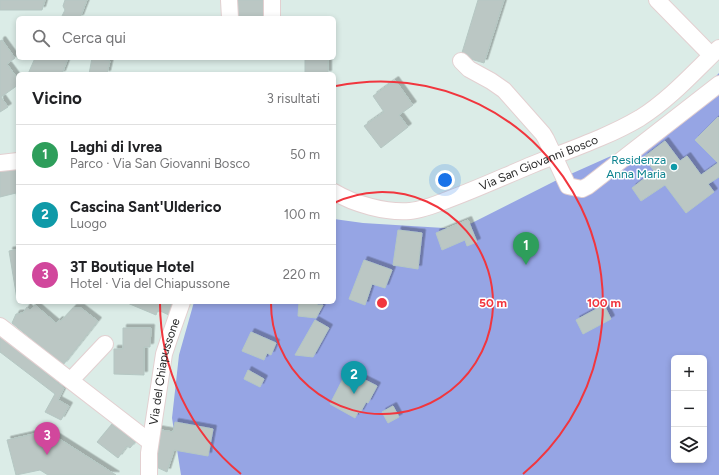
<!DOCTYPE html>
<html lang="it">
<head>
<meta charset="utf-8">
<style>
  :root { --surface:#fff; --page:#f2f2f2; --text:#202124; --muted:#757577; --line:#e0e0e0; --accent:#fc373f }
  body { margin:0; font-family:Figtree,sans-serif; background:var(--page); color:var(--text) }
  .controls { position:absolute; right:12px; bottom:12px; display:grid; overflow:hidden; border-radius:6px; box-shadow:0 2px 6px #0003 }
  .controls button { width:36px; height:36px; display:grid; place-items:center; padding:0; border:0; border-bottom:1px solid var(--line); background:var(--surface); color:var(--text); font:20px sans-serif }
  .you { position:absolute; left:445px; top:180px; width:14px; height:14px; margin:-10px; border:3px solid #fff; border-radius:50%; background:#1a73e8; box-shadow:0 0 0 6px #1a73e833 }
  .badge { display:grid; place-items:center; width:26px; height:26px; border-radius:50%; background:var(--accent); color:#fff; font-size:13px; font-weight:700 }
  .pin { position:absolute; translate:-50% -33px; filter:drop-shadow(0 1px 2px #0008) }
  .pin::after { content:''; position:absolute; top:21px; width:14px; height:12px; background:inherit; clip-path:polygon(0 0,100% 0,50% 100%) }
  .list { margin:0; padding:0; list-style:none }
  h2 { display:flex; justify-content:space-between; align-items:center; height:52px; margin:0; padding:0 16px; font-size:17px }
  h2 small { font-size:13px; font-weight:400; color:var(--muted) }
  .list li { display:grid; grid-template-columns:26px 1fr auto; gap:12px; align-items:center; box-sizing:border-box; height:60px; padding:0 16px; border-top:1px solid var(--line) }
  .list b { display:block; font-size:15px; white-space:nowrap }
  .list p { margin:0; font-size:13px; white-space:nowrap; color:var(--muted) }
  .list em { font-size:13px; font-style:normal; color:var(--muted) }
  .icon { flex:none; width:22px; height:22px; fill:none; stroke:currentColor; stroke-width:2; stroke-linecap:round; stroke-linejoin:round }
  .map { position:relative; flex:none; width:719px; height:475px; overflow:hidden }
  .search { position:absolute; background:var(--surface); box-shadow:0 2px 6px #0003; left:16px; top:16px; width:320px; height:44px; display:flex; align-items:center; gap:10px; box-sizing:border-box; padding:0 14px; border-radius:6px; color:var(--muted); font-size:15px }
  .panel { position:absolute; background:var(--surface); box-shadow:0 2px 6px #0003; left:16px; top:72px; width:320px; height:232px; border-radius:6px }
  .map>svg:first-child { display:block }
  .green { fill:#96a5e4; fill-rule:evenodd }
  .building { fill:#bbc7c4; stroke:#b5c7c3; filter:url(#shadow) }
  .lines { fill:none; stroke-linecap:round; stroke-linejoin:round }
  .minor-casing { stroke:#e3d0d1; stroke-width:18 }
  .minor { stroke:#fff; stroke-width:16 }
  .ring { fill:none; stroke:#f1363e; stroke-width:2 }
  .culture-dot { fill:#0f9aa8; stroke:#fff; stroke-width:1.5 }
  .labels { text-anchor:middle; stroke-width:3; stroke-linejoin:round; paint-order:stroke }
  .culture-label { font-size:12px; fill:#0d838f; stroke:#fff; text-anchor:end }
  .street-label { font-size:12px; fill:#292929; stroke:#fff }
  .centre { fill:#f1363e; stroke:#fff; stroke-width:2 }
  .ring-label { font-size:12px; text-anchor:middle; font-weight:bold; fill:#f1363e; stroke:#fff; stroke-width:3; stroke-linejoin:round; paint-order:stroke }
</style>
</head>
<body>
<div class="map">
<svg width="719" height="475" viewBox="0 0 719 475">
  <defs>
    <filter id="shadow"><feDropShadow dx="3.5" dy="-3.5" stdDeviation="0" flood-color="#0004"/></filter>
  </defs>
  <rect width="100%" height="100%" fill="#dbece7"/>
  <path class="green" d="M719,73v402h-538l-9,-57 7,-63 15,-53h140v-83l29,4 97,6 95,-48 65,-29 53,-31zM674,358h30v102h-30z"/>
  <path class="building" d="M0,0h45l-3,10h-42z
    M65,0h22l-7,18h-19l4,-8 -2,-4z
    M236,0h32v18h-32z
    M478,0h26l-20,63 -23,-7z
    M2,40l13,18 -8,6 11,15v6l-17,12 7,10 -8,5v-71z
    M35,58h33l-6,16h-34z
    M92,58h6l12,3 -3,13h-18z
    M305,58h23v16h-23z
    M395,80l18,25 -14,10 9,12 -27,21 -17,-22 20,-14 -11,-16z
    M718,117l1,1v59l-11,7 6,8 -28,21 -21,-28 -24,16 -9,-13 22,-17 -10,-14 21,-16 15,20 7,-5 14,19 17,-12 -23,-23z
    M18,168v37l-2,-12 -16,4v-27z
    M468,220l9,22 -10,4 -2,-6 -23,10 -6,-17z
    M398,230l24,3 -4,36 -25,-4z
    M18,249v50h-1l-8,-48z
    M364,260l28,10 -7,18 -13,-4 -7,21 -16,-6z
    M125,302h50l-4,14 -13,-6 -2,5z
    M299,302h19l-1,3h6l-7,13 -18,-2z
    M35,305l21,18 3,-3 2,1 12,-13h8l17,13 -35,44 -51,-42 4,-9 7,-1 4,-6 3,3z
    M604,305l7,14 -28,15 -7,-14z
    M315,320l14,8 -16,29 -18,-2z
    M123,328h28l-1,19h-6v28l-30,-1v-25h9z
    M251,332l25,11 -5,12 -4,-2 -3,7 -22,-9z
    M0,336l64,52 -6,12 11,6 -8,14 -16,-8 10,-18 -55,-42z
    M248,370l16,9 -4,8 -16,-8z
    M347,371l30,15 -9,17 -2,-1 -6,11 -2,-1 -3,6 -25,-14z
    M393,406l6,11 -11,6 -6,-11z
    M175,422l38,7 -5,27 -34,-6 -7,22 -17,-8 6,-35 17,3z
    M112,424l23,18 -5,6 -3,-2 -9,12 -21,-16z
    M47,431l69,44h-68l-8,-5 -24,5 -9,-35z"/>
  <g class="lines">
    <defs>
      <g id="minor">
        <path d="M229,0l1,18"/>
        <path d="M272,0v18"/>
        <path d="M657,0l54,55"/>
        <path d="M461,61l8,8 22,12 13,9 39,44 3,5 22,47 14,3 6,-3 131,-102"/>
        <path d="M0,163l18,-2"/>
        <path id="s1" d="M334,192c20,12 52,21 76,19 11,-1 27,-7 37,-11 30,-11 58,-24 87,-36 35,-14 74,-27 106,-46 30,-19 54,-46 79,-70"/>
        <path d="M0,326l150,116"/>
        <path d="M71,380l34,-36"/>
        <path id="s2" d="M149,475v-22l15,-99 5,-15 13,-37"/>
      </g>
    </defs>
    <use href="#minor" class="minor-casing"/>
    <use href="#minor" class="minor"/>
  </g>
  <g class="ring">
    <path d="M334 203A111 111 0 1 1 271 302"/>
    <path d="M241 474A222 222 0 0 1 160 303M336 86A222 222 0 0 1 523 474"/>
  </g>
  <circle class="culture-dot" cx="674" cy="167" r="4"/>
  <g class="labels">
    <g class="culture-label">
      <text x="666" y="164">Residenza<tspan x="666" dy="14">Anna Maria</tspan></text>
    </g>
    <g class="street-label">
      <text dy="4" stroke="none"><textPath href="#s1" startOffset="217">Via San Giovanni Bosco</textPath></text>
      <text dy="4" stroke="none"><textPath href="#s2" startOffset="105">Via del Chiapussone</textPath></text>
    </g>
  </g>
  <circle cx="382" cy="303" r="6" class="centre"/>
  <g class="ring-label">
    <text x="493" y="307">50 m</text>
    <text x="604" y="307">100 m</text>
  </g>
</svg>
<div class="controls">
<button>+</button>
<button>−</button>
<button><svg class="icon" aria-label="layers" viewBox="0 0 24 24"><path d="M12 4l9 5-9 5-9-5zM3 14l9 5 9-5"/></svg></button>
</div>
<div class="you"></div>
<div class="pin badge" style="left:526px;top:265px;background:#2e9e5b">1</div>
<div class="pin badge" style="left:354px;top:394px;background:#0f9aa8">2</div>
<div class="pin badge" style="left:47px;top:455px;background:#d1479c">3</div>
<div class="search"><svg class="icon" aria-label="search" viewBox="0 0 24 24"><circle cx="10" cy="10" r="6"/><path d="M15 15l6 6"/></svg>Cerca qui</div>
<section class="panel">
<h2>Vicino<small>3 risultati</small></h2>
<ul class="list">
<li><span class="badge" style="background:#2e9e5b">1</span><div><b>Laghi di Ivrea</b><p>Parco · Via San Giovanni Bosco</p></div><em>50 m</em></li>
<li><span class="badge" style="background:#0f9aa8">2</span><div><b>Cascina Sant'Ulderico</b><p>Luogo</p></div><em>100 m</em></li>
<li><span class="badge" style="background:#d1479c">3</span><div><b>3T Boutique Hotel</b><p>Hotel · Via del Chiapussone</p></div><em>220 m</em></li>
</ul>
</section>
</div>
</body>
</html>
